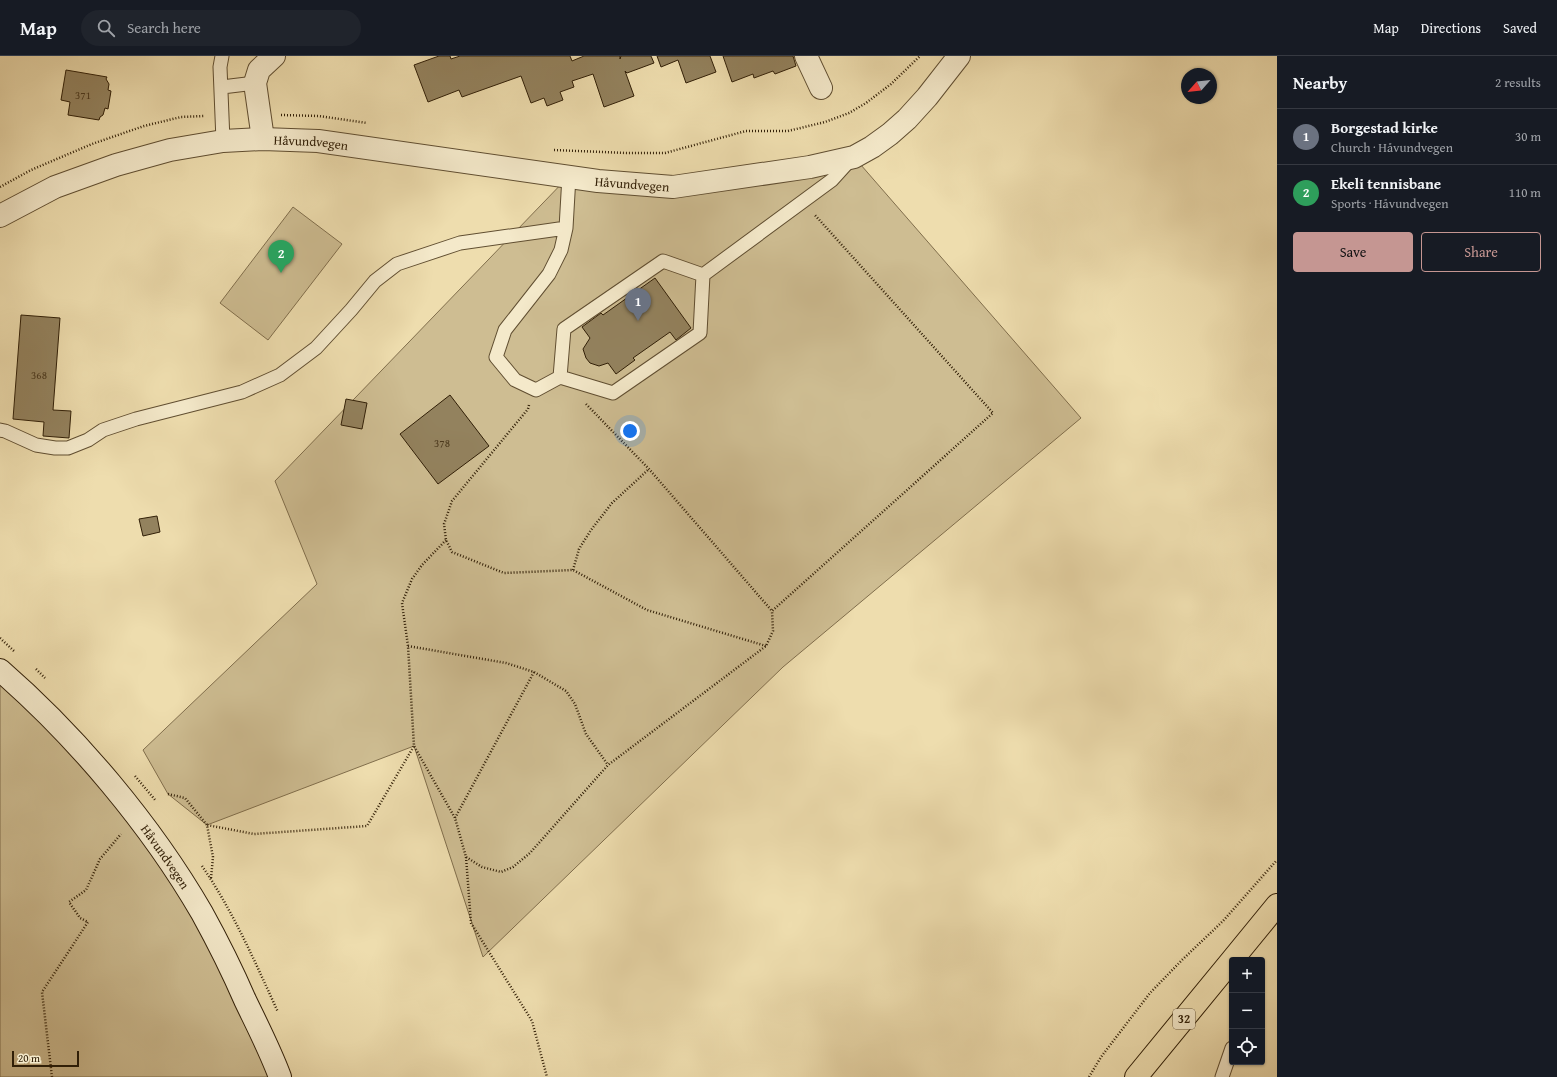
<!DOCTYPE html>
<html lang="en">
<head>
<meta charset="utf-8">
<style>
  :root { --surface:#171b24; --page:#20242c; --text:#f1f3f6; --muted:#9ea1a6; --line:#363941; --accent:#c59692 }
  body { margin:0; font-family:"Gentium Book Plus",serif; background:var(--page); color:var(--text) }
  .controls { position:absolute; right:12px; bottom:12px; display:grid; overflow:hidden; border-radius:4px; box-shadow:0 1px 3px #0004 }
  .controls button { width:36px; height:36px; display:grid; place-items:center; padding:0; border:0; border-bottom:1px solid var(--line); background:var(--surface); color:var(--text); font:20px sans-serif }
  .compass { position:absolute; left:1181px; top:12px; width:36px; height:36px; border-radius:50%; background:var(--surface); box-shadow:0 1px 3px #0004; rotate:243deg }
  .scale { position:absolute; left:12px; bottom:10px; width:67px; box-sizing:border-box; padding-left:4px; border:2px solid #311f07; border-top:0; font-size:11px; line-height:14px; white-space:nowrap; color:#311f07; -webkit-text-stroke:3px #f4e9ca; paint-order:stroke }
  .you { position:absolute; left:630px; top:375px; width:14px; height:14px; margin:-10px; border:3px solid #fff; border-radius:50%; background:#1a73e8; box-shadow:0 0 0 6px #1a73e833 }
  .badge { display:grid; place-items:center; width:26px; height:26px; border-radius:50%; background:var(--accent); color:#fff; font-size:13px; font-weight:700 }
  .pin { position:absolute; translate:-50% -33px; filter:drop-shadow(0 1px 2px #0008) }
  .pin::after { content:''; position:absolute; top:21px; width:14px; height:12px; background:inherit; clip-path:polygon(0 0,100% 0,50% 100%) }
  .list { margin:0; padding:0; list-style:none }
  h2 { display:flex; justify-content:space-between; align-items:center; height:52px; margin:0; padding:0 16px; font-size:17px }
  h2 small { font-size:13px; font-weight:400; color:var(--muted) }
  .list li { display:grid; grid-template-columns:26px 1fr auto; gap:12px; align-items:center; box-sizing:border-box; height:56px; padding:0 16px; border-top:1px solid var(--line) }
  .list b { display:block; font-size:15px; white-space:nowrap }
  .list p { margin:0; font-size:13px; white-space:nowrap; color:var(--muted) }
  .list em { font-size:13px; font-style:normal; color:var(--muted) }
  .actions { display:flex; gap:8px; padding:12px 16px }
  .actions a { flex:1; padding:9px 0; border:1px solid var(--accent); border-radius:4px; text-align:center; font-size:14px; color:var(--accent) }
  .actions .main { background:var(--accent); color:#111 }
  .icon { flex:none; width:22px; height:22px; fill:none; stroke:currentColor; stroke-width:2; stroke-linecap:round; stroke-linejoin:round }
  .map { position:relative; flex:none; width:1277px; height:1021px; overflow:hidden }
  header { display:flex; align-items:center; gap:24px; box-sizing:border-box; height:56px; padding:0 20px; background:var(--surface); border-bottom:1px solid var(--line) }
  header strong { font-size:19px }
  nav { display:flex; gap:22px; margin-inline-start:auto; font-size:14px }
  .search { width:280px; height:36px; background:var(--page); display:flex; align-items:center; gap:10px; box-sizing:border-box; padding:0 14px; border-radius:22px; color:var(--muted); font-size:15px }
  main { display:flex }
  aside { flex:1; background:var(--surface) }
  .map>svg:first-child { display:block }
  .green { fill:#cebd92; stroke:#806e4c }
  .building { fill:#93825e; stroke:#311f07 }
  .lines { fill:none; stroke-linecap:round; stroke-linejoin:round }
  .service-casing { stroke:#604e31; stroke-width:15 }
  .minor-casing { stroke:#604e31; stroke-width:24 }
  .secondary-casing { stroke:#311f07; stroke-width:24 }
  .primary-casing { stroke:#311f07; stroke-width:24 }
  .path { stroke:#311f07; stroke-width:2.5; stroke-dasharray:1 2; stroke-linecap:butt }
  .service { stroke:#f4e9ca; stroke-width:13 }
  .minor { stroke:#f4e9ca; stroke-width:22 }
  .secondary { stroke:#f4e9ca; stroke-width:22 }
  .primary { stroke:#eeddae; stroke-width:22 }
  .labels { text-anchor:middle; stroke-width:4; stroke-linejoin:round; paint-order:stroke }
  .number-label { font-size:11px; fill:#4a381d }
  .shield { fill:#f4e9ca; stroke:#6c5c42; stroke-width:1 }
  .shield-label { font-size:12px; font-weight:bold; fill:#311f07 }
  .street-label { font-size:13px; fill:#311f07; stroke:#f4e9ca }
</style>
</head>
<body>
<header>
<strong>Map</strong>
<div class="search"><svg class="icon" aria-label="search" viewBox="0 0 24 24"><circle cx="10" cy="10" r="6"/><path d="M15 15l6 6"/></svg>Search here</div>
<nav><a>Map</a><a>Directions</a><a>Saved</a></nav>
</header>
<main>
<div class="map">
<svg width="1277" height="1021" viewBox="0 0 1277 1021">
  <rect width="100%" height="100%" fill="#eeddae"/>
  <filter id="stains"><feTurbulence type="fractalNoise" baseFrequency=".005" numOctaves="4"/><feColorMatrix values="0 0 0 0 .2 0 0 0 0 .09 0 0 0 0 .02 0 0 0 .5 -.17"/></filter>
  <radialGradient id="worn" r=".72"><stop offset=".6" stop-color="#630" stop-opacity="0"/><stop offset="1" stop-color="#630" stop-opacity=".3"/></radialGradient>
  <path class="green" d="M854,101l227,261 -298,249 -300,290 -69,-211 -207,79 -39,-31 -25,-44 174,-166 -42,-103 294,-305 104,11z
    M293,151l49,37 -74,96 -48,-37z
    M0,615l146,158 133,248h-279z"/>
  <path class="building" d="M439,0h11l1,3 9,-3h110l2,5 12,-5h36v3l1,-3h30l3,7 -27,10 -2,-2 9,25 -30,11 -11,-33 -21,7 2,6 -14,5 3,8 -16,6 -3,-8 -13,5 -10,-27 -59,21 -3,-7 -31,12 -14,-37z
    M657,0h53l6,16 -30,11 -8,-23 -17,7z
    M723,0h70l3,10 -21,8 -2,-3 -19,7 -1,-4 -21,8z
    M66,14l41,7 -1,2 3,5 -1,6 3,1 -3,18 -3,-1 -2,7 -3,2 -1,3 -31,-5 2,-13 -9,-2z
    M655,222l36,50 -15,12 -6,-8 -37,26 2,2 -19,14 -8,-11 -9,3 -9,-3 -4,-5 -3,-9 7,-11 -8,-11 19,-14 2,2z
    M21,259l39,3 -7,92 18,1 -2,27 -26,-2 1,-14 -31,-3z
    M450,339l39,51 -51,38 -38,-50z
    M346,343l21,4 -5,26 -21,-4z
    M157,460l3,16 -17,4 -4,-17z"/>
  <g class="lines">
    <defs>
      <path id="service" d="M222,0l-2,11 3,74
        M222,31l33,-4
        M703,219l129,-95 19,-21
        M560,321l4,-48 99,-68 40,14 -3,58 -87,60 -53,-16 -24,13 -21,-10 -19,-23 9,-27 44,-56 12,-24 5,-22 3,-52
        M0,374l5,1 31,14 19,3h13l20,-8 15,-10 33,-11 106,-27 38,-17 36,-27 35,-38 24,-29 22,-17 63,-21 106,-15
        M1222,1021l10,-29"/>
      <g id="minor">
        <path d="M806,0l15,32"/>
        <path d="M263,83l-8,-56 4,-13 15,-14"/>
        <path id="s1" d="M0,160l55,-29 61,-22 54,-15 53,-9 40,-2 55,2 280,40 75,6 137,-20 44,-10 18,-10 18,-13 17,-15 20,-22 32,-41"/>
      </g>
      <g id="secondary">
        <path id="s2" d="M0,614c77,67 151,155 202,243 16,29 30,57 43,87 12,25 25,50 35,77"/>
      </g>
      <path id="primary" d="M1232,904l45,-55
        M1136,1021l96,-117"/>
    </defs>
    <use href="#service" class="service-casing"/>
    <use href="#minor" class="minor-casing"/>
    <use href="#secondary" class="secondary-casing"/>
    <use href="#primary" class="primary-casing"/>
    <path class="path" d="M281,59l38,1 48,7
      M554,94l72,3h39l81,-22h42l37,-9 24,-9 17,-10 25,-19 29,-28
      M0,131l31,-17 61,-26 52,-18 37,-9 23,-1
      M586,348l63,65 123,142 221,-198 -179,-199
      M529,349l-1,4 -76,92 -8,23 2,16 6,12 52,21 69,-3 74,40 119,36
      M446,484l-24,25 -10,14 -10,24 6,43 6,100 41,72 11,39 16,10 19,5 12,-5 17,-14 78,-88 158,-119 7,-15 -1,-20
      M573,514l6,-21 12,-19 21,-27 37,-34
      M0,582l15,14
      M408,590l98,17 28,9 32,19 9,13 11,30 22,31
      M36,613l9,9
      M135,720l21,25
      M168,738l17,4 22,27
      M455,762l79,-146
      M466,801l5,66 61,98 15,56
      M202,810c31,45 53,96 76,146
      M211,822l2,-21 -6,-32 47,9 113,-8 47,-80
      M52,1021l-10,-85 46,-70 -8,-4 -11,-16 17,-12 14,-31 21,-25
      M1089,1021l12,-20 49,-64 32,-33 41,-39 54,-61"/>
    <use href="#service" class="service"/>
    <use href="#minor" class="minor"/>
    <use href="#secondary" class="secondary"/>
    <use href="#primary" class="primary"/>
  </g>
  <g class="labels">
    <g class="number-label">
      <text x="83" y="43">371</text>
      <text x="39" y="323">368</text>
      <text x="442" y="391">378</text>
    </g>
    <rect class="shield" x="1173" y="953" width="22" height="20" rx="3"/>
    <g class="shield-label">
      <text x="1184" y="967">32</text>
    </g>
    <g class="street-label">
      <text dy="5" stroke="none"><textPath href="#s1" startOffset="325">Håvundvegen</textPath></text>
      <text dy="5" stroke="none"><textPath href="#s1" startOffset="649">Håvundvegen</textPath></text>
      <text dy="5" stroke="none"><textPath href="#s2" startOffset="250">Håvundvegen</textPath></text>
    </g>
  </g>
  <rect width="100%" height="100%" filter="url(#stains)"/>
  <rect width="100%" height="100%" fill="url(#worn)"/>
</svg>
<div class="controls">
<button>+</button>
<button>−</button>
<button><svg class="icon" aria-label="locate" viewBox="0 0 24 24"><circle cx="12" cy="12" r="6"/><path d="M12 2v4M12 18v4M2 12h4M18 12h4"/></svg></button>
</div>
<svg class="compass" viewBox="-18 -18 36 36"><path d="M0-13l5 13h-10z" fill="#e53935"/><path d="M0 13l5-13h-10z" fill="#9ea1a6"/></svg>
<div class="scale">20 m</div>
<div class="you"></div>
<div class="pin badge" style="left:638px;top:265px;background:#6b7280">1</div>
<div class="pin badge" style="left:281px;top:217px;background:#2e9e5b">2</div>
</div>
<aside>
<h2>Nearby<small>2 results</small></h2>
<ul class="list">
<li><span class="badge" style="background:#6b7280">1</span><div><b>Borgestad kirke</b><p>Church · Håvundvegen</p></div><em>30 m</em></li>
<li><span class="badge" style="background:#2e9e5b">2</span><div><b>Ekeli tennisbane</b><p>Sports · Håvundvegen</p></div><em>110 m</em></li>
</ul>
<div class="actions"><a class="main">Save</a><a>Share</a></div>
</aside>
</main>
</body>
</html>
